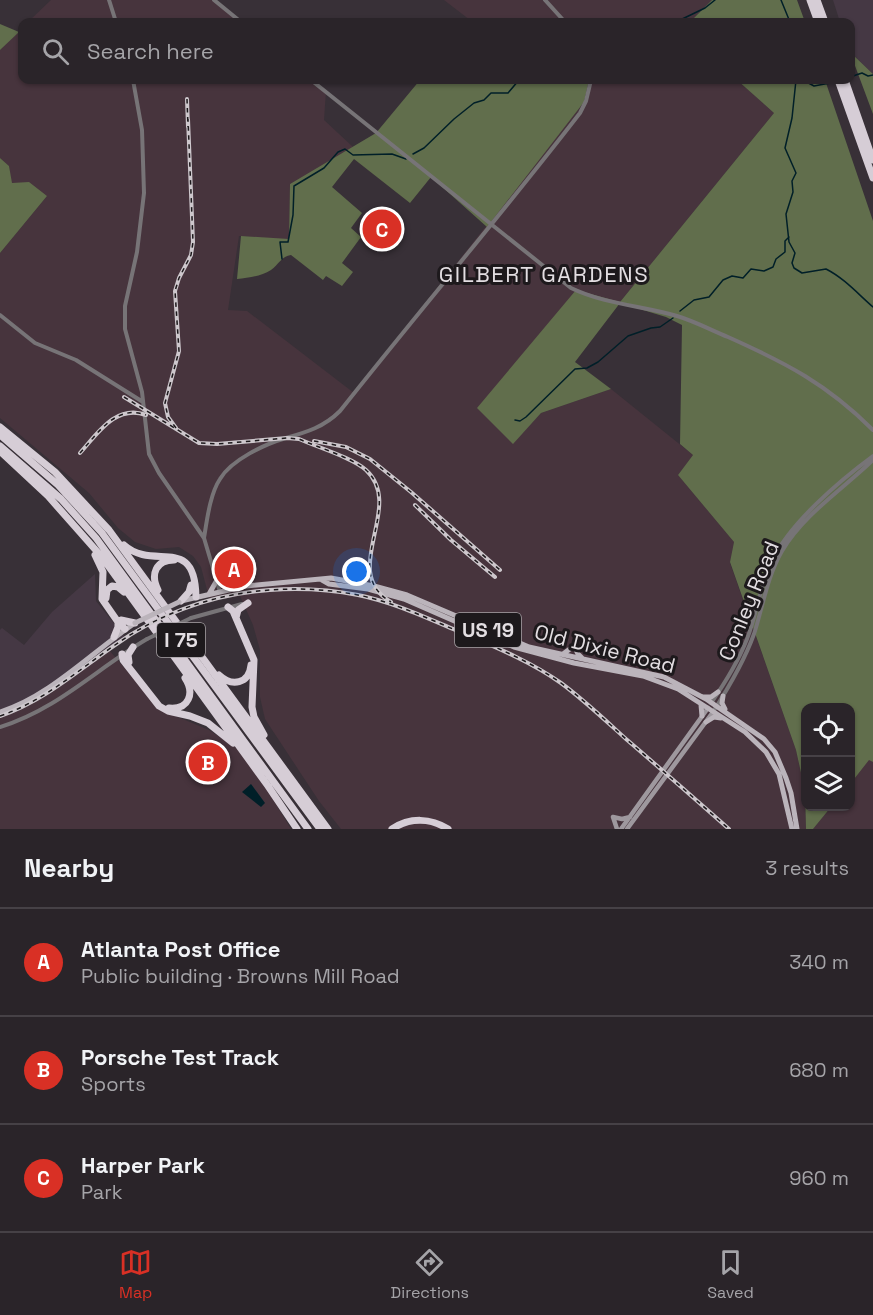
<!DOCTYPE html>
<html lang="en">
<head>
<meta charset="utf-8">
<style>
  :root { --surface:#2a2429; --page:#363035; --text:#f1f3f6; --muted:#a5a4a8; --line:#464146; --accent:#d93025 }
  body { margin:0; font-family:"Space Grotesk",sans-serif; background:var(--page); color:var(--text) }
  .controls { position:absolute; right:18px; bottom:18px; display:grid; overflow:hidden; border-radius:12px; box-shadow:0 2px 4px #0004 }
  .controls button { width:54px; height:54px; display:grid; place-items:center; padding:0; border:0; border-bottom:2px solid var(--line); background:var(--surface); color:var(--text); font:30px sans-serif }
  .you { position:absolute; left:357px; top:572px; width:21px; height:21px; margin:-15px; border:4px solid #fff; border-radius:50%; background:#1a73e8; box-shadow:0 0 0 9px #1a73e833 }
  .badge { display:grid; place-items:center; width:39px; height:39px; border-radius:50%; background:var(--accent); color:#fff; font-size:20px; font-weight:700 }
  .pin { position:absolute; translate:-50% -50%; border:3px solid #fff; box-shadow:0 2px 6px #0006 }
  .list { margin:0; padding:0; list-style:none }
  h2 { display:flex; justify-content:space-between; align-items:center; height:78px; margin:0; padding:0 24px; font-size:26px }
  h2 small { font-size:20px; font-weight:400; color:var(--muted) }
  .list li { display:grid; grid-template-columns:39px 1fr auto; gap:18px; align-items:center; box-sizing:border-box; height:108px; padding:0 24px; border-top:2px solid var(--line) }
  .list b { display:block; font-size:22px; white-space:nowrap }
  .list p { margin:0; font-size:20px; white-space:nowrap; color:var(--muted) }
  .list em { font-size:20px; font-style:normal; color:var(--muted) }
  .icon { flex:none; width:33px; height:33px; fill:none; stroke:currentColor; stroke-width:2; stroke-linecap:round; stroke-linejoin:round }
  .map { position:relative; flex:none; width:873px; height:829px; overflow:hidden }
  .search { position:absolute; background:var(--surface); box-shadow:0 2px 4px #0004; left:18px; right:18px; top:18px; height:66px; display:flex; align-items:center; gap:15px; box-sizing:border-box; padding:0 21px; border-radius:12px; color:var(--muted); font-size:22px }
  .sheet { height:402px; background:var(--surface) }
  nav { display:flex; justify-content:space-around; align-items:center; box-sizing:border-box; height:84px; border-top:2px solid var(--line); background:var(--surface); font-size:16px; color:var(--muted) }
  nav a { display:grid; justify-items:center; gap:3px }
  nav .on { color:var(--accent) }
  .map>svg:first-child { display:block }
  .built { fill:#453844 }
  .industrial { fill:#47343d }
  .forest { fill:#616e4c }
  .water { fill:#001f28 }
  .lines { fill:none; stroke-linecap:round; stroke-linejoin:round }
  .stream { stroke:#001f28; stroke-width:1.5 }
  .tertiary { stroke:#777477; stroke-width:4 }
  .secondary { stroke:#9e989e; stroke-width:4.5 }
  .primary { stroke:#bbb4bb; stroke-width:5 }
  .motorway { stroke:#d6cdd6; stroke-width:7 }
  .rail-casing { stroke:#cdc7cc; stroke-width:4 }
  .rail { stroke:#1d191c; stroke-width:1.5; stroke-dasharray:4.5; stroke-linecap:butt }
  .tertiary-bridge { stroke:#777477; stroke-width:4 }
  .primary-bridge { stroke:#bbb4bb; stroke-width:5 }
  .labels { text-anchor:middle; stroke-width:6; stroke-linejoin:round; paint-order:stroke }
  .shield { fill:#1d191c; stroke:#a8a3a7; stroke-width:1.5 }
  .shield-label { font-size:20px; font-weight:bold; fill:#e3dee2 }
  .street-label { font-size:21px; fill:#e3dee2; stroke:#1d191c }
  .neighbourhood-label { font-size:22px; letter-spacing:1.5px; fill:#e3dee2; stroke:#1d191c }
</style>
</head>
<body>
<div class="map">
<svg width="873" height="829" viewBox="0 0 873 829">
  <rect width="100%" height="100%" fill="#383037"/>
  <path class="built" d="M833,0h40v74l-22,-21 -1,-31h-10z
    M95,574l1,27 29,36 -62,46 -48,30 -15,3v-86l2,-2 22,17 28,-33z"/>
  <path class="industrial" d="M51,0h164l29,22h-216z
    M444,0h268l-22,22h-222l2,-2z
    M22,28v52h290l14,11 -2,29 29,27 -63,37 -1,56 -50,-4 -11,74 19,1 107,82 230,-291 5,-22h148l37,33 -154,189 -107,141 28,-30 70,-24 82,66 -15,20 56,67 -4,21 66,187 9,41 1,38h-465l-22,-28 -54,-82 -5,-22v-47l-7,-25 -13,-29 -30,5 -9,-34 -8,-11 -14,-9 -23,2 -21,-7 -17,-14 -29,-35 -89,-75v-165l47,-57 -36,-13 -2,-17 -9,-8v-108z
    M109,650l52,60 48,20 29,19 19,24 34,56h-291v-113l15,-4 50,-30z
    M869,759l4,3v67h-60l18,-22 19,-1 1,-23z"/>
  <path class="forest" d="M712,0h85l8,22h-115z
    M0,24l19,8 -19,18z
    M851,53l22,21v40l-22,-59z
    M420,80h169l-5,22 -97,125 -56,-50 -21,26 -56,-44 -22,28 30,26 -11,15 10,9 -19,26 11,9 -11,14 -16,-10 -3,4 -32,-25c-9,1 -13,10 -20,15 -10,6 -22,8 -34,9l4,-43 48,3 1,-55 86,-51z
    M737,80h88l48,141v541l-4,-2 -18,23 -1,-75h-44v98l25,1 -18,22h-7l-1,-38 -9,-41 -66,-188 4,-20 -56,-67 15,-20 -13,-11 2,-119 -16,-8 -46,-14 -45,59 36,27 -70,24 -28,31 -36,-36 99,-118 44,12 154,-189z
    M0,158l9,8 3,17 17,-1 18,14 -47,57z"/>
  <path class="water" d="M251,784l14,19 -4,4 -19,-15z"/>
  <g class="lines">
    <path class="stream" d="M781,0l9,22
      M676,22l29,-14 10,-8
      M850,77l12,-4 6,3 5,-1
      M796,80l-4,38 -7,30 11,25 -4,8 1,11 -7,22 3,28 6,11 -3,10 2,5 8,5 24,-4c18,9 32,25 47,38
      M803,80l11,6 16,-3
      M413,154l11,-6 30,-29 20,-16 10,-3 7,-7h17l11,-13
      M282,259l-2,-17h8l5,-27 1,-29 30,-18 14,-16 7,-3 8,6 39,-1 14,5
      M680,311l14,-11 15,-3 14,-17 9,-4 11,2 8,-9 13,2 9,-4 3,-8 9,-7v-11l4,-4
      M515,420l5,1 6,-4 49,-48 12,-1 11,-6 30,-26 23,-8 9,-1 13,-9"/>
    <path class="tertiary" d="M109,0l7,22
      M214,0l27,22
      M545,0l20,22
      M133,80l9,50 2,63 -7,59 -12,54v23l17,63 7,62 10,19 45,65 16,54
      M311,80l260,208c33,16 72,18 106,28 17,5 34,14 51,21 58,26 99,47 145,93
      M0,315l35,28 41,17 67,42
      M204,538c3,-18 6,-44 16,-59 11,-19 45,-35 66,-41 21,-6 38,-11 54,-27 79,-100 162,-197 240,-298l6,-12 5,-21
      M191,618l51,-14
      M711,703c14,-20 27,-41 36,-64 10,-26 13,-53 25,-78 18,-38 67,-80 101,-105
      M713,712c16,-25 31,-50 41,-78 9,-28 13,-57 28,-83 22,-37 61,-62 91,-91
      M0,727c58,-18 96,-58 147,-88"/>
    <path class="secondary" d="M613,817l9,2 8,-2
      M613,817l4,12
      M621,829l87,-121
      M627,829l86,-117"/>
    <path class="primary" d="M322,580l7,4 39,5 36,10 110,48 60,16 69,13 35,13 67,43 21,20 13,22 13,55
      M209,594l8,-14
      M181,601l65,-15 85,-8 43,8 33,9 122,52 135,30 42,22 58,40 11,13 11,26 5,15 6,36
      M563,654l11,-8 4,8 4,4
      M723,696l-1,7 3,6
      M703,697h8l7,-5
      M701,705l1,11
      M0,712c49,-15 92,-60 135,-89
      M706,722l8,-5 7,1"/>
    <path class="motorway" d="M810,0l8,22
      M817,0l8,22
      M838,80l35,98
      M845,80l28,80
      M0,427l55,45 54,58 219,299
      M0,435l57,49 45,49 218,296
      M0,446l61,53 35,39 212,291
      M2,453l46,43 53,60 167,230 29,43
      M124,545c30,27 71,-12 72,52
      M95,555l8,17 -1,27 16,23 7,7
      M158,590c-8,-16 -2,-30 16,-30
      M106,598l1,-8 5,-4 6,1 6,5
      M181,601l8,-9 2,-7
      M228,607l5,4 21,49 -2,47 2,10 10,18
      M236,618l2,-8 10,-7
      M121,620l14,3
      M114,637l4,-10v-5
      M122,654l1,6 36,46 9,5 22,5 18,7 25,20
      M129,662l-1,-7 5,-8
      M219,675c13,12 30,9 32,-10
      M169,708c20,2 26,-15 16,-30
      M392,829c18,-12 39,-11 56,0"/>
    <defs>
      <path id="rail" d="M187,99l1,28
        M124,397l75,46 18,1 70,-6 12,1c18,8 54,19 67,31 40,37 -28,101 25,132
        M176,428l-8,-11 -3,-14 14,-52 -4,-60 4,-13 12,-23 2,-13 -5,-123
        M314,441l32,6 24,12 41,33 89,78
        M80,453c18,-20 36,-49 66,-38
        M415,505l36,35 44,37
        M0,716c44,-15 77,-45 115,-71 21,-15 44,-27 68,-36 55,-21 118,-25 175,-14 35,7 69,23 102,37 35,15 70,29 101,51 23,17 44,37 65,56 35,30 69,60 103,90"/>
    </defs>
    <use href="#rail" class="rail-casing"/>
    <use href="#rail" class="rail"/>
    <path class="tertiary-bridge" d="M147,639l44,-21"/>
    <path class="primary-bridge" d="M135,623l44,-21"/>
  </g>
  <g class="labels">
    <g class="shield">
      <rect x="455" y="613" width="66" height="34" rx="4.5"/>
      <rect x="157" y="623" width="48" height="34" rx="4.5"/>
    </g>
    <g class="shield-label">
      <text x="488" y="637">US 19</text>
      <text x="181" y="647">I 75</text>
    </g>
    <g class="street-label">
      <text transform="translate(749 601) rotate(-68)" y="7">Conley Road</text>
      <text transform="translate(605 649) rotate(14)" y="7">Old Dixie Road</text>
    </g>
    <g class="neighbourhood-label">
      <text x="544" y="282">GILBERT GARDENS</text>
    </g>
  </g>
</svg>
<div class="controls">
<button><svg class="icon" aria-label="locate" viewBox="0 0 24 24"><circle cx="12" cy="12" r="6"/><path d="M12 2v4M12 18v4M2 12h4M18 12h4"/></svg></button>
<button><svg class="icon" aria-label="layers" viewBox="0 0 24 24"><path d="M12 4l9 5-9 5-9-5zM3 14l9 5 9-5"/></svg></button>
</div>
<div class="you"></div>
<div class="pin badge" style="left:234px;top:569px">A</div>
<div class="pin badge" style="left:208px;top:762px">B</div>
<div class="pin badge" style="left:382px;top:229px">C</div>
<div class="search"><svg class="icon" aria-label="search" viewBox="0 0 24 24"><circle cx="10" cy="10" r="6"/><path d="M15 15l6 6"/></svg>Search here</div>
</div>
<section class="sheet">
<h2>Nearby<small>3 results</small></h2>
<ul class="list">
<li><span class="badge">A</span><div><b>Atlanta Post Office</b><p>Public building · Browns Mill Road</p></div><em>340 m</em></li>
<li><span class="badge">B</span><div><b>Porsche Test Track</b><p>Sports</p></div><em>680 m</em></li>
<li><span class="badge">C</span><div><b>Harper Park</b><p>Park</p></div><em>960 m</em></li>
</ul>
</section>
<nav>
<a class="on"><svg class="icon" aria-label="map" viewBox="0 0 24 24"><path d="M3 6l6-2 6 2 6-2v14l-6 2-6-2-6 2zM9 4v14M15 6v14"/></svg>Map</a>
<a><svg class="icon" aria-label="directions" viewBox="0 0 24 24"><path d="M12 3l9 9-9 9-9-9zM9 14v-3h6M13 9l2 2-2 2"/></svg>Directions</a>
<a><svg class="icon" aria-label="saved" viewBox="0 0 24 24"><path d="M7 4h10v16l-5-4-5 4z"/></svg>Saved</a>
</nav>
</body>
</html>
